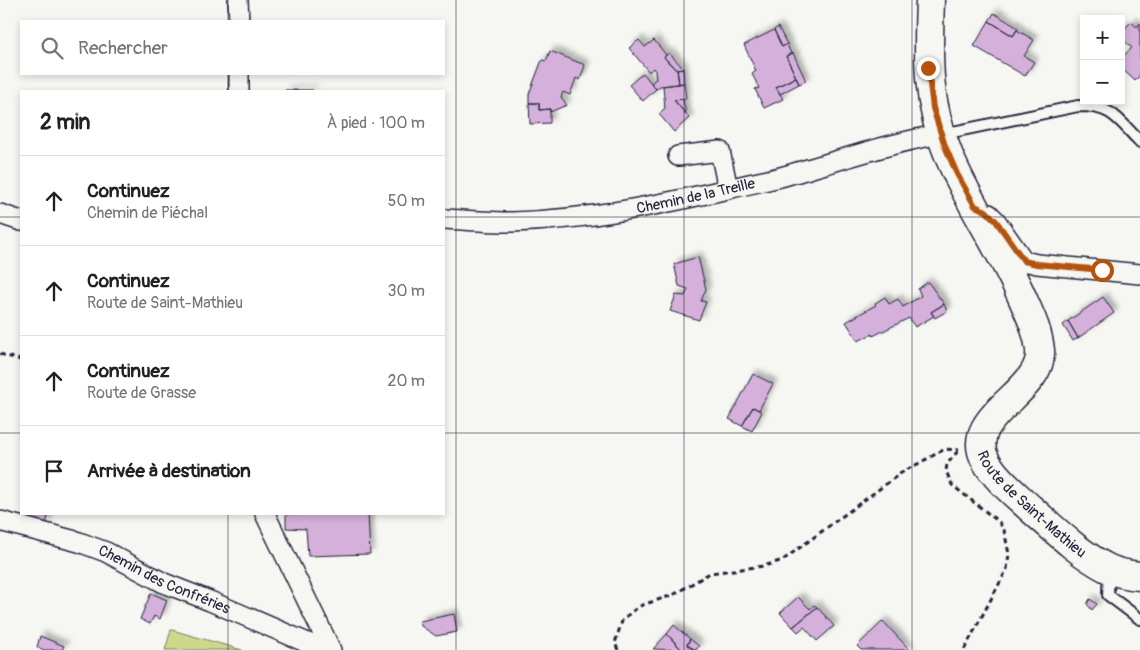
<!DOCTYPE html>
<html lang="fr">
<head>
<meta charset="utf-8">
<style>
  :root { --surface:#fff; --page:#f2f2f2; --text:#202124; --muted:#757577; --line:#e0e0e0 }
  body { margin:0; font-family:Pangolin,sans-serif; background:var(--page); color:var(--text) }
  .controls { position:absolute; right:15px; top:15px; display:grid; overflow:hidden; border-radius:0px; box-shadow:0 2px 8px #0003 }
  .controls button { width:45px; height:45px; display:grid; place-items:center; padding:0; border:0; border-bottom:1px solid var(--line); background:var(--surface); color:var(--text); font:25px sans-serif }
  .stop { position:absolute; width:15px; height:15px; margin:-11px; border:4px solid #b45309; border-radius:50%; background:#fff }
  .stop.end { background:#b45309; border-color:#fff; box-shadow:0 1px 5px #0008 }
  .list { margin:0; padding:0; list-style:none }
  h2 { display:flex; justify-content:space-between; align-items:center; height:65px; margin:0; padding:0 20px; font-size:21px }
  h2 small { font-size:16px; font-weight:400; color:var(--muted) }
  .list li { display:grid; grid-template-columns:32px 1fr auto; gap:15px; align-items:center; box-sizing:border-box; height:90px; padding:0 20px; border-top:1px solid var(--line) }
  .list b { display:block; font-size:19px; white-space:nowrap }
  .list p { margin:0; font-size:16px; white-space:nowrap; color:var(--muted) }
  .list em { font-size:16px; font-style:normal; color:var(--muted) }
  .icon { flex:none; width:28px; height:28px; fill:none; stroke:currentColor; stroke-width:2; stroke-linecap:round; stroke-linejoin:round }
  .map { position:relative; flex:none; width:1140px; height:650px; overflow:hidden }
  .search { position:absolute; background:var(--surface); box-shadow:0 2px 8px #0003; left:20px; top:20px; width:425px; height:55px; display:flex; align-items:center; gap:12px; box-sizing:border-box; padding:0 18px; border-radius:0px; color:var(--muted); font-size:19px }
  .panel { position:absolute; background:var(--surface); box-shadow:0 2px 8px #0003; left:20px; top:90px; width:425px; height:425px; border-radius:0px }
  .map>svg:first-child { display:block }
  .green { fill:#ccd98c; stroke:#777e64 }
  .building { fill:#d4b0da; stroke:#22223b; filter:url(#shadow) }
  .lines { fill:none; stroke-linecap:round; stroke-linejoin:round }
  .lane-casing { stroke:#22223b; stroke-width:14 }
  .street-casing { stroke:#22223b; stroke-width:22 }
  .secondary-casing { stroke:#22223b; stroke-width:31 }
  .path { stroke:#22223b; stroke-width:3; stroke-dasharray:5 4; stroke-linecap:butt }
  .lane { stroke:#f6f6f2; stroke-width:10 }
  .street { stroke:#f6f6f2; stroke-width:19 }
  .secondary { stroke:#f6f6f2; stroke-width:28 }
  .route { stroke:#b45309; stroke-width:6 }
  .grid { fill:none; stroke:#22223b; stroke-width:1; stroke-opacity:0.55 }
  .labels { text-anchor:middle; stroke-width:5; stroke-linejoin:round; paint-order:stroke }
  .street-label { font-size:15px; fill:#22223b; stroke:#f6f6f2 }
</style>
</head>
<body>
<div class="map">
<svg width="1140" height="650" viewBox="0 0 1140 650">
  <defs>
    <filter id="shadow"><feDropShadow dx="4.5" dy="-4.5" stdDeviation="2.5" flood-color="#0004"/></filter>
  </defs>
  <rect width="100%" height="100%" fill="#f6f6f2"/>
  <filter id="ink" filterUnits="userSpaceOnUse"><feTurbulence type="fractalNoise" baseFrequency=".02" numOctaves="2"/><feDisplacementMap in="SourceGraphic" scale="10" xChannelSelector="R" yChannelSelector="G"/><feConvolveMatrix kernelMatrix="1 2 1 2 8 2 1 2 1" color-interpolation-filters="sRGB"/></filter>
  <g filter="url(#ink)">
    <path class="green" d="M171,630h1l70,20h-77z"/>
    <path class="building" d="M994,13l24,15 -5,8 -24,-15z
      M989,21l24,15 4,-6 17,10 -10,16 10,6 -9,14 -51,-30z
      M1131,22l6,5 3,-4v52l-5,6 -14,-13v-10l11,-10 -11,-10v-6z
      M778,27l9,17 -5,3 -8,-17z
      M774,30l8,17 5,-3 4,10 -5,2 10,21 -20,10 7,12 -19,9 -9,-19 4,-1 -7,-14 4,-3 -12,-26z
      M639,40l6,7 9,-7 12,15 -2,2 11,12h2l2,15 -19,2 -4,3 -5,-6 5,-4 -1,-8 -2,-3 -4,4 -20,-24z
      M550,51l35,14 -5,15 -4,-2 -6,17 -7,-3 -2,5 6,8 -17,7v-3l-11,1v-7h-10v-9l13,-34 4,1z
      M669,53l14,15 -8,1 -11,-12z
      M793,53l13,28 -7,3 -13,-28z
      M683,68l1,15 -5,1 -2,-15z
      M643,73l13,16 -13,12 -14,-16z
      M796,77l3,7 -19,10 -4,-7z
      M684,83l2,16 -12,1 15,18 -15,14 -15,-18 6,-6 -2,-22z
      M285,90h28v1h-28z
      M683,99l3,15 -12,-14z
      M529,103h10v7l11,-1v14l-20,1z
      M698,257l8,32 -5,12 5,1 -7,18 -29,-9 6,-16 9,1 3,-7 -9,-3 -5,-22z
      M928,282l16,22 -13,8 3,4 -19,11 -6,-9 -36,18 -1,-2 -14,7 -12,-19 30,-17 -1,-2 10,-6 4,7 9,-5 5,8 18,-11 -3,-7z
      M1103,297l11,16 -36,25 -10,-17z
      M944,304l3,7 -12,7 -4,-6z
      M1068,321l10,17 -5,3 -10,-16z
      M753,374l20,10 -14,26 -6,-3 -11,19 -13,-7z
      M753,407l9,5 -10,19 -10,-5z
      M30,514l18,2 -2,9 -17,-4z
      M286,514h82l2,40 -62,2 -2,-27 -20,-1z
      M151,593l16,7 -7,19 -6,-3 -4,8 -10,-5z
      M798,597l12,12 4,-4 3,2 -24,20 -13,-14z
      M1090,599l7,5 -5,6 -5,-6z
      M817,607l17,19 -17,15 -13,-14 -6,5 -5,-5z
      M454,614l3,18 -21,4 -15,-10 -1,-5z
      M883,621l9,10 18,19h-49l-4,-4z
      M674,625l16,14 -3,6 7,5h-12l-15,-16z
      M667,634l15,16 -29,-1z
      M40,636l24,10 -2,4h-18l-7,-3z
      M690,639l9,7 -3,4 -9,-5z"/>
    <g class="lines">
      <defs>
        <path id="lane" d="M943,134l135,-28c35,0 39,12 62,36
          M1109,570l-1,25 32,24"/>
        <g id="street">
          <path d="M238,0l1,21"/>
          <path d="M239,74v17"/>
          <path d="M678,156l42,-5 8,38"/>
          <path d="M0,214l21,7"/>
          <path d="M989,214l7,7 28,40 13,3 103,10"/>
          <path id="s1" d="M444,219c22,1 45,3 68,3 74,-2 148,-17 220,-34 20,-5 40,-8 59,-14 50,-14 99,-31 150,-40"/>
          <path d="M265,514l66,136"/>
          <path id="s2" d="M0,521l79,21 27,10 58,31 46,18 114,49"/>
        </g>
        <g id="secondary">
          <path id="s3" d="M930,0c-2,58 -4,101 19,156 20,48 52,93 73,141 8,18 16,34 18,53 4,43 -80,66 -54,111 10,18 29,33 44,47 24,21 48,45 77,60 10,5 22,7 33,8"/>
        </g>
      </defs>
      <use href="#lane" class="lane-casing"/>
      <use href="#street" class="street-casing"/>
      <use href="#secondary" class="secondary-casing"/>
      <path class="path" d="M0,354l21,6
        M958,451l-11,13 -1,7 6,14 47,37 5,8 5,24 -2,15 -43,81
        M618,650l-3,-7 7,-22 8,-8 12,-8 31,-10 37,-22 54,-7 19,-6 118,-87 44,-24 14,1"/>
      <use href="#lane" class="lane"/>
      <use href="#street" class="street"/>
      <use href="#secondary" class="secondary"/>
    </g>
  </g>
  <g class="lines" filter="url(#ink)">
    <path class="route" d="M928,68l5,40 12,38 12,28 18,32 11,5 10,10 28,40 13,3 65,6"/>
  </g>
  <path class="grid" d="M228,0v21M456,0v650M684,0v650M912,0v650M228,74v17M0,217h21M444,217h696M0,433h21M444,433h696M228,514v136"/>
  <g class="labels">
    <g class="street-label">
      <text dy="5" stroke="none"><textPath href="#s1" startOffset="254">Chemin de la Treille</textPath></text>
      <text dy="5" stroke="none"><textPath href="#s3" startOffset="569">Route de Saint-Mathieu</textPath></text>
      <text dy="5" stroke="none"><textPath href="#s2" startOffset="175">Chemin des Confréries</textPath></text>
    </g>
  </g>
</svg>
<div class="controls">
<button>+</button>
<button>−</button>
</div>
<div class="stop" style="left:1102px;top:270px"></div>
<div class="stop end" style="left:928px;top:68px"></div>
<div class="search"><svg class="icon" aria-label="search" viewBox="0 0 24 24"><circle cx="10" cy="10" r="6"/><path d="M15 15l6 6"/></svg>Rechercher</div>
<section class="panel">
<h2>2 min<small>À pied · 100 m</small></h2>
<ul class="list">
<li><svg class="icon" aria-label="ahead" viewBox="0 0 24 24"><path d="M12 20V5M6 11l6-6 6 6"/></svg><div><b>Continuez</b><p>Chemin de Piéchal</p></div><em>50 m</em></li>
<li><svg class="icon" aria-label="ahead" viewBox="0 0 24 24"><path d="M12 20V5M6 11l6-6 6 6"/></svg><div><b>Continuez</b><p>Route de Saint-Mathieu</p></div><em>30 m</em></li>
<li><svg class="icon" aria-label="ahead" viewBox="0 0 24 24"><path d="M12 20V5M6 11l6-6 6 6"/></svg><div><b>Continuez</b><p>Route de Grasse</p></div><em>20 m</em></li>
<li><svg class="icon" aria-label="arrive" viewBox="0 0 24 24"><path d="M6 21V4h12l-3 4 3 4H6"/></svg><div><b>Arrivée à destination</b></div></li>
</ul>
</section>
</div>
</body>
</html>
